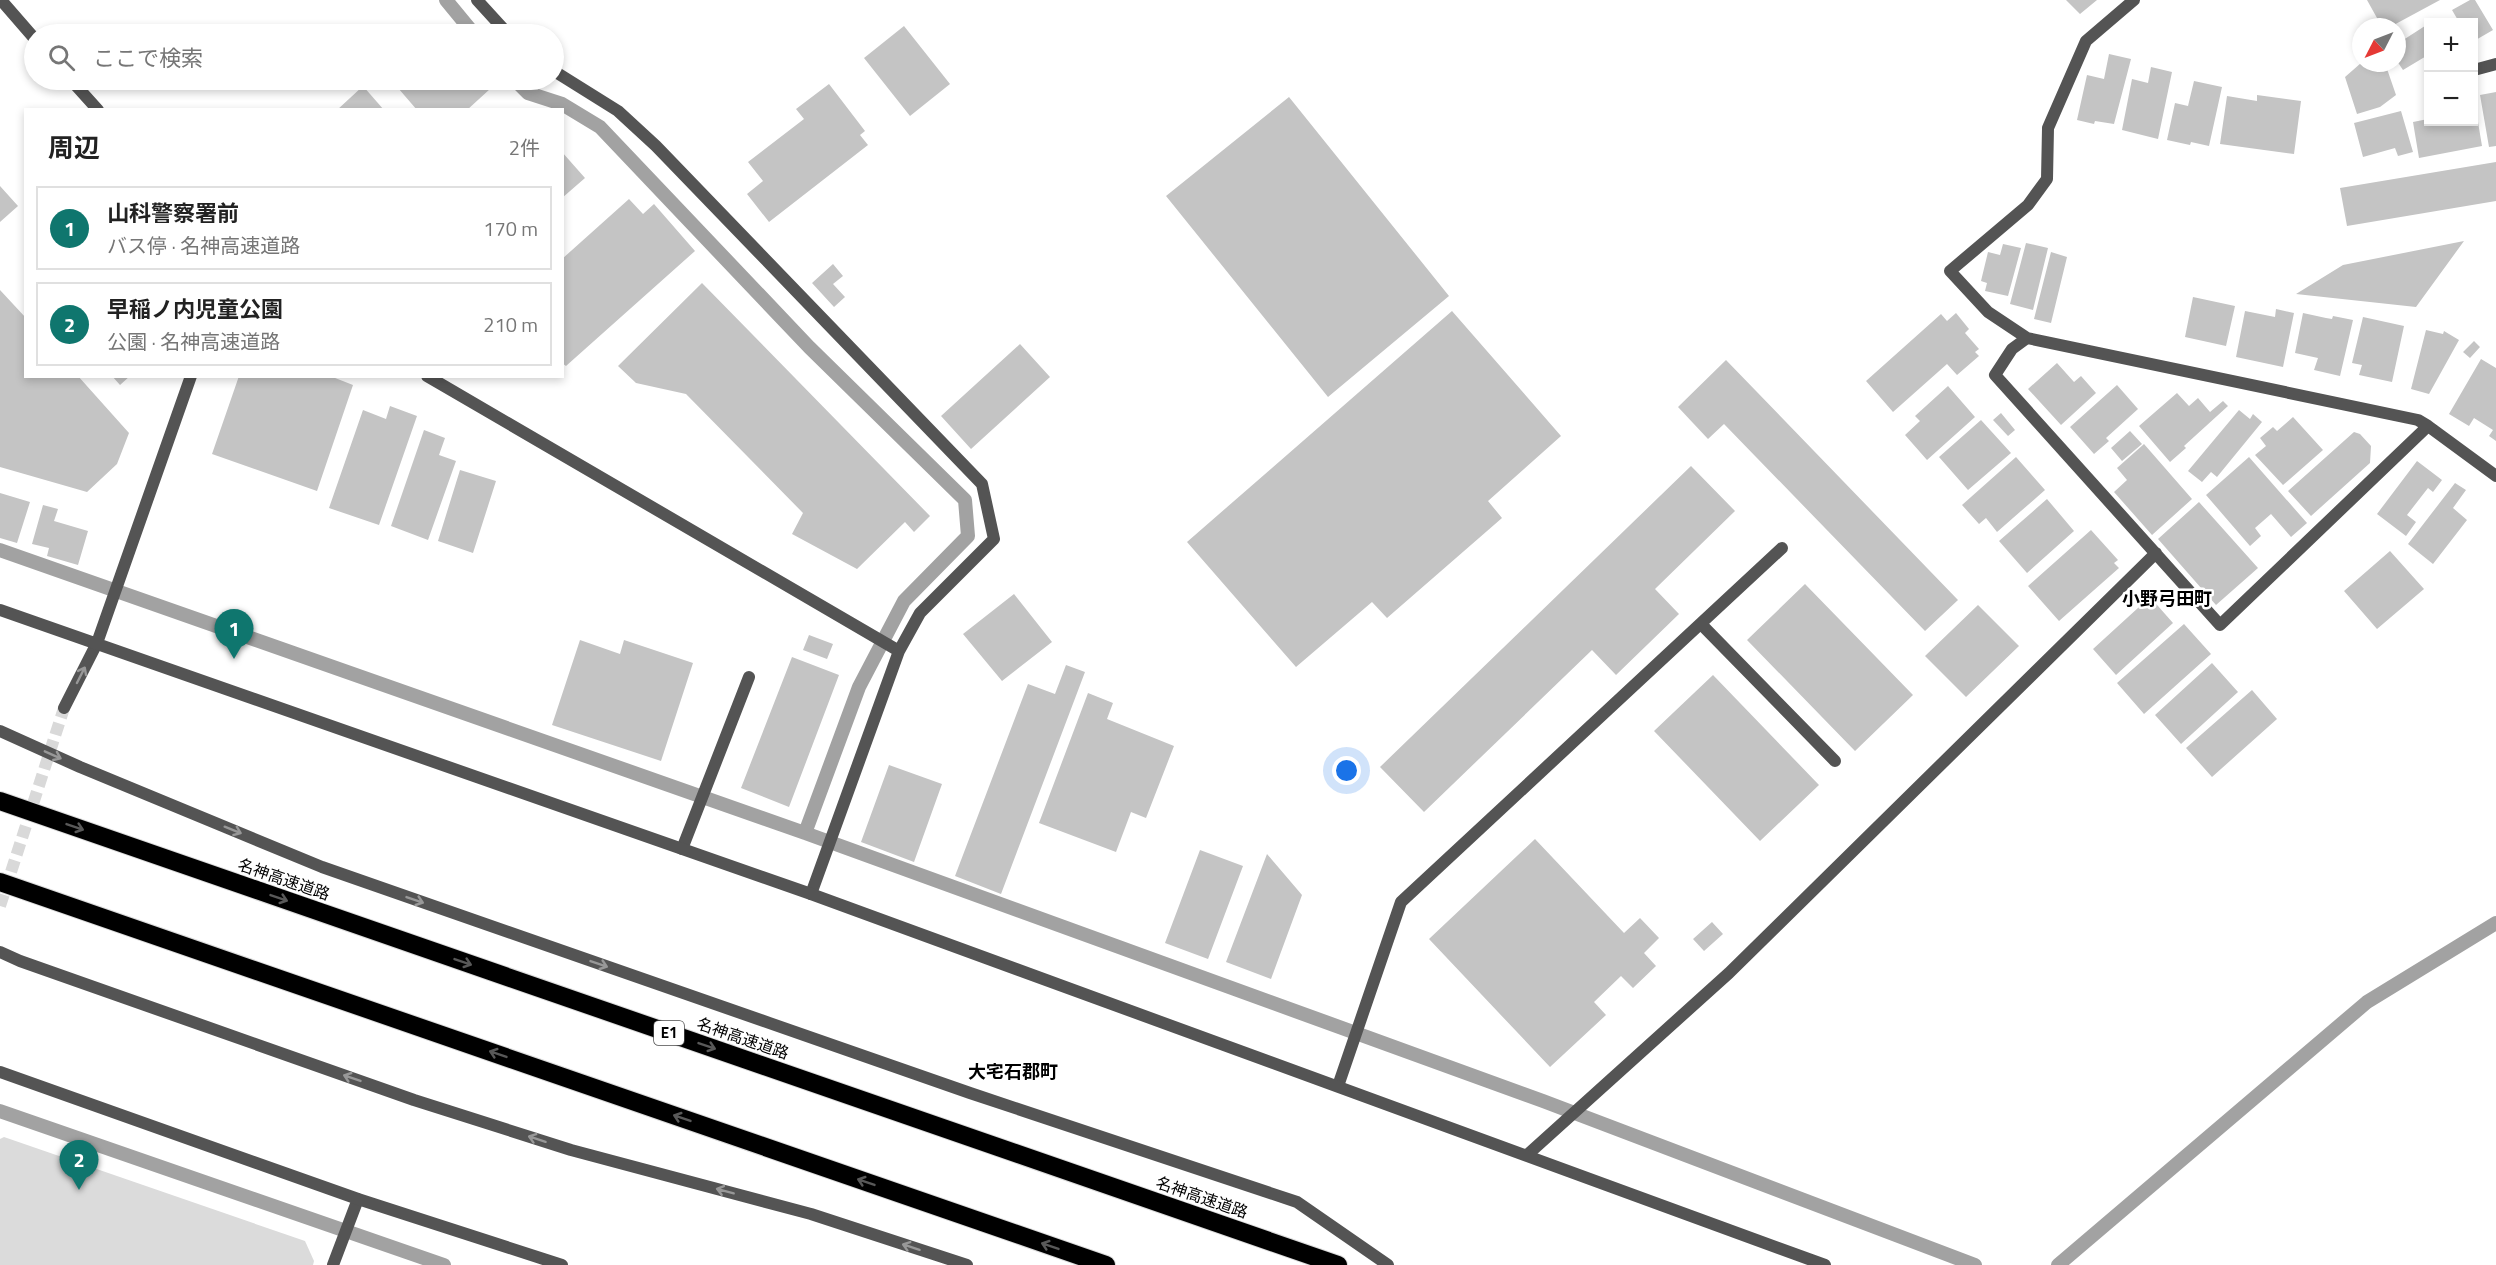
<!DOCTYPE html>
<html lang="ja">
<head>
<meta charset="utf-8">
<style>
  :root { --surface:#fff; --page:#f2f2f2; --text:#222; --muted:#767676; --line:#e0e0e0; --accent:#0f766e }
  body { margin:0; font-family:"Titillium Web","Noto Sans JP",sans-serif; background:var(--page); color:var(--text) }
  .controls { position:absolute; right:18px; top:18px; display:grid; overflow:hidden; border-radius:0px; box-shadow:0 3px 9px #0003 }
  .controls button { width:54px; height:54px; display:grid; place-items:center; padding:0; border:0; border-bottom:2px solid var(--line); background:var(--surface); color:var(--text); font:30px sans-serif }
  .compass { position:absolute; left:2352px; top:18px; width:54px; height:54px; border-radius:50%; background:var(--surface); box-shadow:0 3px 9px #0003; rotate:228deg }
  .you { position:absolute; left:1347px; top:771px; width:21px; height:21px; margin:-15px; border:4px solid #fff; border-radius:50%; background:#1a73e8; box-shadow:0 0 0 9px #1a73e833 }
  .badge { display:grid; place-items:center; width:39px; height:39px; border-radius:50%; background:var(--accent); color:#fff; font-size:20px; font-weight:700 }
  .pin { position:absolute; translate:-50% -50px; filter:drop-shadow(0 2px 3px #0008) }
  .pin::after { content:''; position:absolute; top:32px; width:21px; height:18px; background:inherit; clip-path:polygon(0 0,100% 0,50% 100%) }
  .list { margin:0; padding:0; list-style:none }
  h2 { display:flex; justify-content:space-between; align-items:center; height:78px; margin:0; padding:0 24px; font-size:26px }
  h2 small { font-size:20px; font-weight:400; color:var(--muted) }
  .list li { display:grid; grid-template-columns:39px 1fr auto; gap:18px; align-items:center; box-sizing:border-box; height:84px; margin:0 12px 12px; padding:0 12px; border:2px solid var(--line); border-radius:0px }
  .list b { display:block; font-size:22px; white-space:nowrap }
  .list p { margin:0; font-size:20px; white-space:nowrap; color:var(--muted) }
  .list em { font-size:20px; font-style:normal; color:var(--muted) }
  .icon { flex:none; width:33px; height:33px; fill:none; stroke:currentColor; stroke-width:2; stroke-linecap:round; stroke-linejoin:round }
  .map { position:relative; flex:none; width:2496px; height:1265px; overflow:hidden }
  .search { position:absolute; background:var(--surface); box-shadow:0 3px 9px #0003; left:24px; top:24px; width:540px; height:66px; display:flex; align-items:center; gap:15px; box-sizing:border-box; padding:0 21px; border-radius:33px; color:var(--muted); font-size:22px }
  .panel { position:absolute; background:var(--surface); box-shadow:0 3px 9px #0003; left:24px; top:108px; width:540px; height:270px; border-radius:0px }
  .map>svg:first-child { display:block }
  .green { fill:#dbdbdb }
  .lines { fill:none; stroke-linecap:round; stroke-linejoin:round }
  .stream { stroke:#a2a2a2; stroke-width:14 }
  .building { fill:#c4c4c4 }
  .minor-tunnel { stroke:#d9d9d9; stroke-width:12; stroke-dasharray:12 6; stroke-linecap:butt }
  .motorway-casing { stroke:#dbdbdb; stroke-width:20 }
  .service { stroke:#545454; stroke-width:12 }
  .minor { stroke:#545454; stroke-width:12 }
  .tertiary { stroke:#545454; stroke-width:12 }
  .motorway { stroke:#000; stroke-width:18 }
  .oneway { stroke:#989898 }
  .oneway2 { stroke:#595959 }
  .labels { text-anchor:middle; stroke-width:5; stroke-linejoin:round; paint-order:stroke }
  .shield { fill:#fff; stroke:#4c4c4c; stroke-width:1.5 }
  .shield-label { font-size:15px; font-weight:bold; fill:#000 }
  .street-label { font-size:16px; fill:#000; stroke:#fff }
  .neighbourhood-label { font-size:18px; font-weight:bold; fill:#000; stroke:#fff }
</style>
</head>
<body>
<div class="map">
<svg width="2496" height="1265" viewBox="0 0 2496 1265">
  <rect width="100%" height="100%" fill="#fff"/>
  <path class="green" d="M4,1137l301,104 9,20 -1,4h-313v-126z"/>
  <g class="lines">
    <path class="stream" d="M446,0l28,34
      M515,80l13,13 34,11 38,23 209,220 156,153 3,36 -64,65 -45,86 -54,146
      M0,550l805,283 738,268 432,164
      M0,1111l444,154
      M2058,1265l309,-263 129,-79"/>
  </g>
  <path class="building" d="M2066,0h31l-17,14z
    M2367,0h73l-50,27h-8z
    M2470,0h5l18,30 -19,11v-19h-15l-7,-12z
    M2428,24v31l-25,15 -6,-9v-17z
    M904,26l46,58 -40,32 -46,-58z
    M2109,54l22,5 -17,65 -19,-3 -1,3 -17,-4 10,-45 17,4z
    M2361,63h24l11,32 -16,12 -23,7 -12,-37z
    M2151,67l21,5 -14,67 -36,-9 10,-51 16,4z
    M394,80h88l8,9 -23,21h-50l-25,-29z
    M2194,81l28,6 -13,59 -18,-4 -1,3 -23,-5 8,-37 13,3z
    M829,84l36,47 -5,4 8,10 -99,77 -22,-28 16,-13 -15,-19 56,-43 -8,-10z
    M363,86l21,24h-47z
    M2496,92v54l-7,1 -9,-52z
    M2257,95l44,6 -7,53 -74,-10 7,-48 30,5z
    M1289,97l160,199 -121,101 -162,-201z
    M2401,111l12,41 -15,4 -3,-8 -32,9 -9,-34z
    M2428,119v3h38l1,2 11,-2 4,24 -63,12 -6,-36z
    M562,152l23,26 -23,20z
    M2496,162v39l-149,25 -7,-38z
    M0,186l18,20 -18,16z
    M629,199l14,15 11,-10 41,47 -129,115 -4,-3v-104z
    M2464,241l-48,66 -120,-13 47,-29z
    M2026,243l22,5 -15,62 -23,-6z
    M2003,244l18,4 -13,48 -23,-5 2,-8 -6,-2 7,-29 12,3z
    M2051,252l16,5 -16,66 -17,-4z
    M833,264l10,12 -10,8 12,13 -11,10 -22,-24z
    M702,283l228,233 -16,16 -9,-10 -48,47 -65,-35 11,-21 -117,-119 -50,-11 -18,-17z
    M0,290l26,28v58h52l51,57 -12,31 -30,28 -87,-25z
    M2193,297l42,9 -9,40 -41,-9z
    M2276,309l18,4 -11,54 -47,-10 9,-46 30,6z
    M1452,311l109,125 -73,65 14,17 -115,100 -15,-16 -76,65 -109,-125z
    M1956,313l13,16 -4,4 14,16 -4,3 4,4 -22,19 -10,-11 -54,48 -27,-31 75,-67 6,7z
    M2303,313l23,5 6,1 1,-3 20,4 -13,56 -26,-6 4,-12 -23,-5z
    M2363,317l41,9 -12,56 -33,-7 3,-10 -10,-2z
    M2426,330l17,4 1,-3 15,9 -30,54 -18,-5z
    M2474,341l6,6 -10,11 -7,-6z
    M1020,344l30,33 -79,72 -30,-33z
    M2481,359l15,9v73l-7,-5 4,-6 -19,-12 -5,8 -20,-12z
    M1726,360l232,240 -33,31 -201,-207 -16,15 -30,-32z
    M2057,363l17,19 7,-6 15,17 -35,32 -33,-36z
    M112,376h18l-10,9z
    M239,376h91l23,9 -36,106 -105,-37z
    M2117,385l21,24 -32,29 3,3 -15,13 -24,-27z
    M1948,386l27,31 -48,43 -22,-25 15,-14 -5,-5z
    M2177,393l12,13 9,-8 12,14 13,-11 5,5 -44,40 2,2 -16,14 -31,-36z
    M390,406l27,10 -38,109 -50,-17 34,-98 23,9z
    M2239,410l11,9 3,-5 9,8 -45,55 -6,-5 -9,10 -14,-11z
    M2001,413l14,17 -7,6 -15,-16z
    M2293,417l30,33 -40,35 -28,-30 11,-9 -6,-8 13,-11 4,4z
    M1981,420l30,33 -43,37 -29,-33z
    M424,430l21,8 -6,17 17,6 -28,79 -37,-14z
    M2130,431l12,13 -20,17 -11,-13z
    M2354,432l6,2 11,12 -1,17 -59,53 -23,-25z
    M2144,444l48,55 -40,36 -38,-43 13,-12 -10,-12z
    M2016,457l29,33 -48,42 -11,-14 -7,6 -17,-19z
    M2249,457l58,66 -16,14 -20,-23 -16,14 6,8 -11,10 -44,-51z
    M2417,461l25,19 -9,12 -5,-4 -21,27 9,7 -10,14 -29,-22z
    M1691,466l44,45 -80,78 24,25 -63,61 -24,-25 -168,162 -44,-45z
    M460,470l36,11 -23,72 -35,-12z
    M2455,483l11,7 -13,18 14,12 -34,44 -25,-20z
    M0,493l30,9 -13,41 -17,-5z
    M2047,499l27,32 -47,42 -28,-32z
    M2199,502l59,66 -42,37 -58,-66z
    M43,505l15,4 -4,12 34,10 -10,34 -31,-9 2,-8 -17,-4z
    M2091,530l27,30 -4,3 5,5 -60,53 -31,-35z
    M2390,551l34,38 -47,40 -33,-38z
    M1805,584l108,111 -58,56 -108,-111z
    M1014,594l38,48 -50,39 -39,-47z
    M2150,597l23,26 -57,52 -23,-26z
    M1978,605l41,41 -53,51 -41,-41z
    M2184,624l27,30 -67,60 -27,-31z
    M809,635l24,9 -6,15 -24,-9z
    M580,640l40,14 4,-14 69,23 -32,98 -109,-36z
    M792,657l47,18 -50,132 -48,-19z
    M2212,663l26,29 -57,52 -26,-29z
    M1066,665l19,7 -84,222 -46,-18 73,-192 27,10z
    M1713,675l106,110 -59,56 -106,-110z
    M2252,690l25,29 -65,58 -26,-29z
    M1088,693l25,10 -6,16 67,27 -28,72 -15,-6 -15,40 -77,-29z
    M889,765l53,19 -28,78 -53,-20z
    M1535,839l89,94 16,-15 19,20 -15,15 12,13 -23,22 -12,-12 -27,26 12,13 -56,52 -121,-128z
    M1200,850l43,16 -35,93 -43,-16z
    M1267,854l35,41 -31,84 -45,-17z
    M1712,922l11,12 -19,17 -11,-12z"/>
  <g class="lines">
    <path class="minor-tunnel" d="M0,906l64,-198"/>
    <defs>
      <path id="motorway" d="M0,801l1338,464
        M0,882l1106,383"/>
    </defs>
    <use href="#motorway" class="motorway-casing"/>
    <path class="service" d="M1701,624l134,137
      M0,731l80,36 242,100 648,226 327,109 91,63
      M682,849l67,-172
      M0,952l20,9 394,139 157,50 240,64 156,51
      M1338,1086l63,-184 381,-354"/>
    <path class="minor" d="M477,0l31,34
      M2474,70l22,-6
      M554,71l64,40 38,35 326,338 12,55 -74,74 -21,38 -88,243
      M2027,338l-39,-26 -38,-41 78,-66 19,-26 1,-51 38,-87 48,-41
      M427,376l472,275
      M2428,426l-208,199 -225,-250 17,-26 15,-11 391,82 10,6 68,50
      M64,708l33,-65
      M1527,1155l202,-182 427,-420
      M333,1265l25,-66"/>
    <path class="tertiary" d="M1,0l33,38
      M71,80l27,30
      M0,610l811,284 1014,371
      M97,643l94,-267
      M0,1072l358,127 204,66"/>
    <use href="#motorway" class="motorway"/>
  </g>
  <defs><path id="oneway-shaft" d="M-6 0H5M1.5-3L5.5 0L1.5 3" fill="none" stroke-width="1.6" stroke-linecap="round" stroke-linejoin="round" transform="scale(1.5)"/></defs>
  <g class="oneway">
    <use href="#oneway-shaft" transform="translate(81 675) rotate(-63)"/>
    <use href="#oneway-shaft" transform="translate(53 755) rotate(24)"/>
    <use href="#oneway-shaft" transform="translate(233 830) rotate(22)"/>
    <use href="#oneway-shaft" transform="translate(415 900) rotate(19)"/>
    <use href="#oneway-shaft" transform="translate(599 964) rotate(19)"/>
    <use href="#oneway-shaft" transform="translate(352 1078) rotate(-161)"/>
    <use href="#oneway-shaft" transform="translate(537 1139) rotate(-162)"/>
    <use href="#oneway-shaft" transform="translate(725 1191) rotate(-165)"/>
    <use href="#oneway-shaft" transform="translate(911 1247) rotate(-162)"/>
  </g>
  <g class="oneway2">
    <use href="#oneway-shaft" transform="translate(75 827) rotate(19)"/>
    <use href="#oneway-shaft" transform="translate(279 898) rotate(19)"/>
    <use href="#oneway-shaft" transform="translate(463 962) rotate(19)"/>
    <use href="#oneway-shaft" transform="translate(707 1046) rotate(19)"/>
    <use href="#oneway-shaft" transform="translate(498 1054) rotate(-161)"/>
    <use href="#oneway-shaft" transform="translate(682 1118) rotate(-161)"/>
    <use href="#oneway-shaft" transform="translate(866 1182) rotate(-161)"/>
    <use href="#oneway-shaft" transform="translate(1050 1246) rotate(-161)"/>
  </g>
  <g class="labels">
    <rect class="shield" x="654" y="1021" width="30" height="24" rx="4.5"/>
    <g class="shield-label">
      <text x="669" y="1038">E1</text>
    </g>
    <g class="street-label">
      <text transform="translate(284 879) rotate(19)" y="6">名神高速道路</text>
      <text transform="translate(743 1038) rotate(19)" y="6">名神高速道路</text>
      <text transform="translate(1202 1197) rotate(19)" y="6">名神高速道路</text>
    </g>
    <g class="neighbourhood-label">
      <text x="2167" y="605">小野弓田町</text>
      <text x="1013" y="1078">大宅石郡町</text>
    </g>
  </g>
</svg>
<div class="controls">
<button>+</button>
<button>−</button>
</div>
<svg class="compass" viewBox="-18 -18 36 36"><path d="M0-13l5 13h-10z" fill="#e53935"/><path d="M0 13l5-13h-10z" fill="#767676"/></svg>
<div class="you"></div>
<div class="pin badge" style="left:234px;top:659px">1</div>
<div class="pin badge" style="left:79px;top:1190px">2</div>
<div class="search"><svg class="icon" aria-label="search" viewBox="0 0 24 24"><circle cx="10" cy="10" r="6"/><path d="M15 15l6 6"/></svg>ここで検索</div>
<section class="panel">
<h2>周辺<small>2件</small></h2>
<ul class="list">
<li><span class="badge">1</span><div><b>山科警察署前</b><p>バス停 · 名神高速道路</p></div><em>170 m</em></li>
<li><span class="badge">2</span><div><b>早稲ノ内児童公園</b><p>公園 · 名神高速道路</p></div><em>210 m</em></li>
</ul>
</section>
</div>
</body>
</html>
